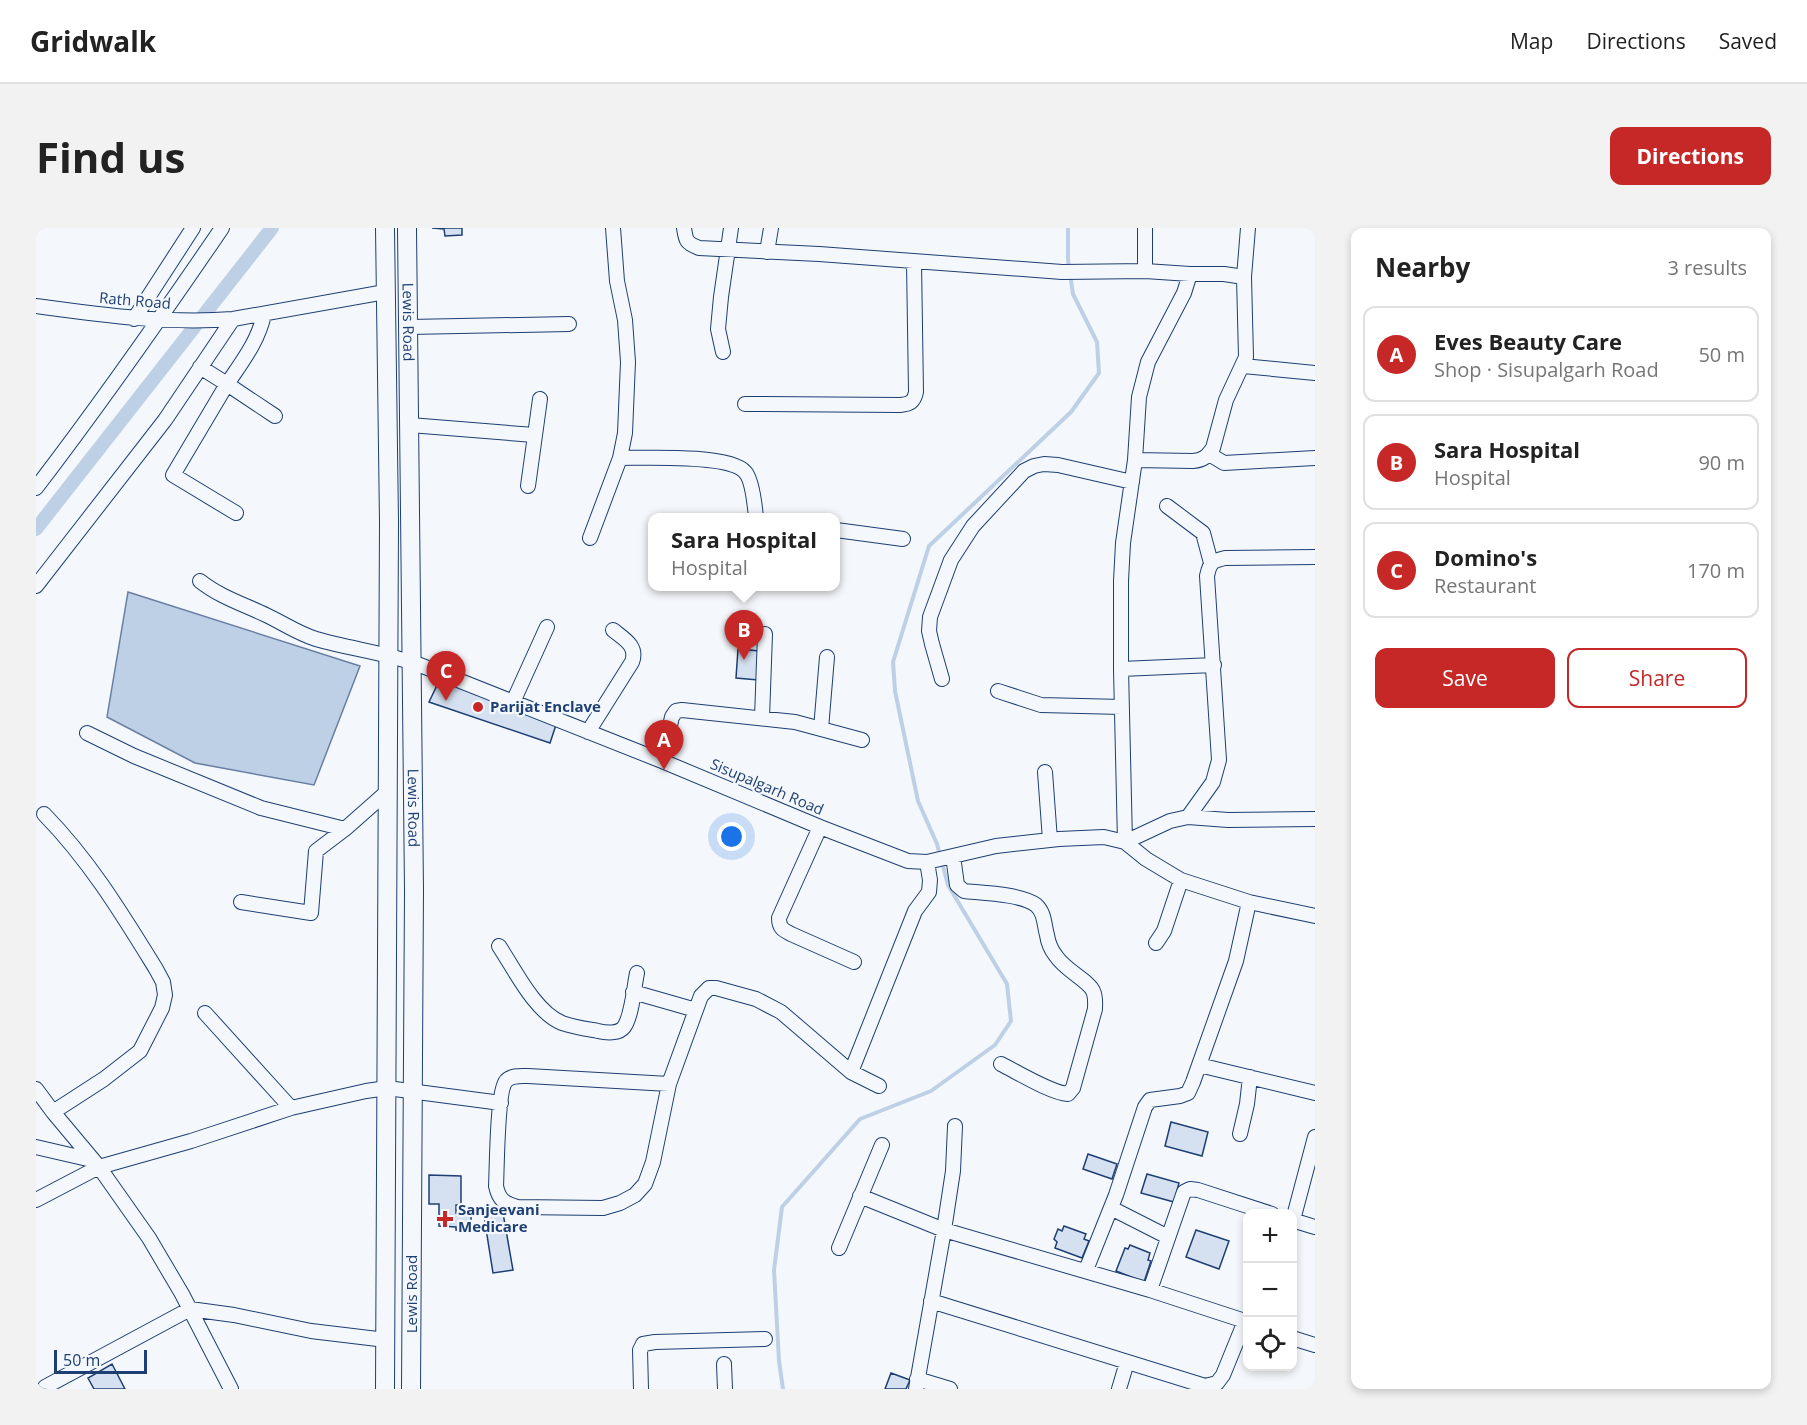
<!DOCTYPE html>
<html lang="en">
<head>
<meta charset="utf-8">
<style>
  :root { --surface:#fff; --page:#f2f2f2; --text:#222; --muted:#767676; --line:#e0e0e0; --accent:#c62828 }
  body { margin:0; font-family:"Open Sans",sans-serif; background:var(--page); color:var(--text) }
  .controls { position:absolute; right:18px; bottom:18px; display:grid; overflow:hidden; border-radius:12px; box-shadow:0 3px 9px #0003 }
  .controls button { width:54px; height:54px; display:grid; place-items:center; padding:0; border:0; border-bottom:2px solid var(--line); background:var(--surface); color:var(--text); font:30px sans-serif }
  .scale { position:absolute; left:18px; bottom:15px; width:93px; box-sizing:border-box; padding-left:6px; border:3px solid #1d3f73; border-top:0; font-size:16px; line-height:21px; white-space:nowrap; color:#1d3f73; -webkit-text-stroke:4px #f4f7fb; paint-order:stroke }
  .you { position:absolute; left:696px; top:609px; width:21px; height:21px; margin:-15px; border:4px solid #fff; border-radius:50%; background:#1a73e8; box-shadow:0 0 0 9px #1a73e833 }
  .badge { display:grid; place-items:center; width:39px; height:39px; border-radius:50%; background:var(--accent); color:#fff; font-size:20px; font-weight:700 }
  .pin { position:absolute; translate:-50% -50px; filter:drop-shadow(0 2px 3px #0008) }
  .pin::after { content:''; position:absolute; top:32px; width:21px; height:18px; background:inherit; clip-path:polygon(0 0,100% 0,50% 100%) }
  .popup { position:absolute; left:612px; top:285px; width:192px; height:78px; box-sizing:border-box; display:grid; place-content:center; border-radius:12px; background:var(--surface); filter:drop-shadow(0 2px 4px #0005); font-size:20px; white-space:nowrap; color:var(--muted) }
  .popup b { font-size:22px; color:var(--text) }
  .popup::after { content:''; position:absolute; left:50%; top:100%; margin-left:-12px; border:12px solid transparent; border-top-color:var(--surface) }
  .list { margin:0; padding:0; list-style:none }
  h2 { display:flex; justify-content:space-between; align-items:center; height:78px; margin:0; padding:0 24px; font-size:26px }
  h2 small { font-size:20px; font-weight:400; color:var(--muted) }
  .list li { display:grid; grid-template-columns:39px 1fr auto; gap:18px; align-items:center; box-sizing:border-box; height:96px; margin:0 12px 12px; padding:0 12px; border:2px solid var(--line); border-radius:12px }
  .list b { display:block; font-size:22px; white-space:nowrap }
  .list p { margin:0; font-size:20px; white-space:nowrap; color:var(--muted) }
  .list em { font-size:20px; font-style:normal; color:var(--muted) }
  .actions { display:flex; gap:12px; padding:18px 24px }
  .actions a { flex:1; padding:14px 0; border:2px solid var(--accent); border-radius:12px; text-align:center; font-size:21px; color:var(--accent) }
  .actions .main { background:var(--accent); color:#fff }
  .icon { flex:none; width:33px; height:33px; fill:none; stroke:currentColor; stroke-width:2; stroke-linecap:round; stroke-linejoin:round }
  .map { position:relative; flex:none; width:1279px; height:1161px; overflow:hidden; border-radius:12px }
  header { display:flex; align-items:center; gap:36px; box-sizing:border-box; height:84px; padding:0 30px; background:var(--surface); border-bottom:2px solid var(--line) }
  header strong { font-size:28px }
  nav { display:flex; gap:33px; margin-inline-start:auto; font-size:21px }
  .intro { display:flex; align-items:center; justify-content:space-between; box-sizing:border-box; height:144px; padding:0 36px }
  h1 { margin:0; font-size:42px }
  .button { padding:15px 27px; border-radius:12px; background:var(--accent); color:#fff; font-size:21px; font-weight:700 }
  main { display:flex; gap:36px; padding:0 36px }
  aside { flex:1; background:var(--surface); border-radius:12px; box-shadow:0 3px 9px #0003 }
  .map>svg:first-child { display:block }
  .water { fill:#bed0e5; stroke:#687fa3; stroke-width:1.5 }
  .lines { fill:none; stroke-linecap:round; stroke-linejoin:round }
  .stream { stroke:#bed0e5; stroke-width:4 }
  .canal { stroke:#bed0e5; stroke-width:14 }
  .building { fill:#d5e0f0; stroke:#1d3f73; stroke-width:1.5 }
  .minor-casing { stroke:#1d3f73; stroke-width:16 }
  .major-casing { stroke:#1d3f73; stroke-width:20 }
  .minor { stroke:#f4f7fb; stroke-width:14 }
  .major { stroke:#f4f7fb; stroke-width:18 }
  .poi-dot { fill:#c62828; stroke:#f4f7fb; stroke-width:2 }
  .labels { text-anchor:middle; stroke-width:4.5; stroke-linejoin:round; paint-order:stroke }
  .street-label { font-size:15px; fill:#1d3f73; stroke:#f4f7fb }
  .poi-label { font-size:15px; font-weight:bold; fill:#1d3f73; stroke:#f4f7fb; text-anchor:start }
</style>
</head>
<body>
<header>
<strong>Gridwalk</strong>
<nav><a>Map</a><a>Directions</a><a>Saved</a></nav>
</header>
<div class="intro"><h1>Find us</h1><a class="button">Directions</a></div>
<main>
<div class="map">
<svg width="1279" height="1161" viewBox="0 0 1279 1161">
  <rect width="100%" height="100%" fill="#f4f7fb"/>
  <path class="water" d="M92,364l232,74 -46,119 -119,-22 -88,-46z"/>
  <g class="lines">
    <path class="stream" d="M747,1161l-4,-28 -5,-91 8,-63 78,-88 71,-28 64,-46 16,-24 -4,-37 -59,-99 -11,-41 -19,-43 -23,-110 -2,-29 36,-116 142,-134 28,-39 -2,-31 -24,-48 -5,-34v-32"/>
    <path class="canal" d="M0,301l236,-301"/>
  </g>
  <path class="building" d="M396,0h30v7l-17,1 -1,-7z
    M702,421l22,2 -2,29 -22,-2z
    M405,449l115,48 -6,18 -121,-41z
    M1135,894l37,10 -6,24 -37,-10z
    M1052,926l29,10 -5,15 -29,-10z
    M1111,946l32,9 -5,19 -33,-9z
    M393,947l32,1v29h-5v8h15v18l-15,-1v-3l-17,-1v-22h-10z
    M467,985l10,57 -20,3 -9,-57z
    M1028,998l22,8 -2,5 5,2 -7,17 -27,-10 2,-6 -3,-3 4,-10 4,2z
    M1160,1002l33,11 -10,28 -33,-12z
    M1094,1017l20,8 -2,7 3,1 -7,21 -28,-11 9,-23 3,1z
    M76,1136l13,25h-31l-6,-11z
    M855,1145l19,7 -4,9h-21z"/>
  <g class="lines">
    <defs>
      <path id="minor" d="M648,0c2,13 2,15 15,20l120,6 243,18 83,-1 45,3h34l20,3
        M1109,0v43
        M731,24l4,-24
        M0,78c66,9 130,18 197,13l152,-27
        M228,86c-5,26 -22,48 -37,70l48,32
        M98,91l59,-91
        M373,99l160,-3
        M687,124l-5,-23 3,-32 10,-69
        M1207,138l72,7
        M164,139l27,17 -54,91 63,38
        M709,176l155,1c10,-1 14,-3 16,-13l-2,-130
        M374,197l124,10
        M1173,226l15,9 91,-5
        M584,230c25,0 110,-4 125,14 7,7 10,35 11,46
        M1099,232l58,1c10,-1 14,-4 20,-13l13,-48 20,-43 -2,-80 4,-49
        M492,258l12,-87
        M0,260c65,-85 126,-172 186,-260
        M1131,278l36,27 8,30
        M800,302l67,9
        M554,310l30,-80 5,-25 3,-71 -3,-42 -8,-39 -4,-53
        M164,353c20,16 43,23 66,34 17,8 33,19 50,24 35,10 70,14 104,26l242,96 158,66 88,34 19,1 69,-16 63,-7 45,-2 21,5 21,17 35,21 68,22 66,14
        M0,358l129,-166 68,-101
        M1085,441l93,-4
        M906,451l-10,-35 -3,-13 1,-14 21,-57 22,-34 51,-55 10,-5 10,-2 14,1 74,17
        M962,463l43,14 81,2
        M477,474l34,-75
        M726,490l3,-84
        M785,501l6,-72
        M552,504l44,-70c6,-16 -8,-23 -19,-32
        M51,505l47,23 127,52 84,21 43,-38
        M626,533l10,-44 4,-6 6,-1 113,12 67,18
        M1009,544l5,68
        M8,586c46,47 78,100 112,155l7,13 2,13 -3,13 -22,43 -36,28 -51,33
        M1152,589l25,-35 6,-22 -12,-184c3,-14 5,-15 18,-18l90,-1
        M784,599l-41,91c0,10 4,12 12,16l63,28
        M1089,614l-4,-173v-88l2,-38 12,-83 4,-63 9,-35 36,-69 6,-19
        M1089,614l45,-21 18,-4 40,3 87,-1
        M917,628l4,29 7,6c19,2 57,3 72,14 9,8 8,20 11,30 1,7 5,16 9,21 9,14 33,25 37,35 3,6 2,12 2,18l-22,79 -5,6c-17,-1 -51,-22 -67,-30
        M205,674l70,11 5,-62 29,-22
        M1120,715l8,-12 17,-51
        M463,718c16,24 36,66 63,77 11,4 25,6 36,8 8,2 21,3 26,-4 8,-11 10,-40 13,-54
        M597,764l63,18
        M169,785l86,95
        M1163,837l116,28
        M815,844l64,-161 14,-19 1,-12 -3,-18
        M633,856l-141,-8c-7,0 -17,-1 -22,5 -9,10 -9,88 -10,105 3,14 8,17 21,21l86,1 17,-5 15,-8 10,-11 8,-22 16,-78 32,-88 8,-8h7l40,11 25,13 70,60 28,14
        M0,861l17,23 46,55 50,71 33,56 49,95
        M1204,906l7,-30 3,-27
        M0,919l56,13
        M824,968l84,34 206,60 98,32
        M0,972l63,-33 92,-26 100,-33 75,-17 21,-3 114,15
        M1075,980l57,29
        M1256,992l23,7
        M1257,992l22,-83
        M803,1020l43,-103
        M1050,1042l30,-75 29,-88 5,-7 30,-4 8,-3 5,-11 43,-121 13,-59
        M1114,1062l34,-98 6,-3 8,1 74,24
        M895,1073l274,85 12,-3 6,-8 22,-54
        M1256,1110l23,7
        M688,1136l1,25
        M881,1151l33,10
        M9,1159l145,-78 44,6 77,16 75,9
        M605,1161l-1,-39 3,-6 12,-2 110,-3
        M880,1161l28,-159 9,-59 2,-45
        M1083,1161l8,-27"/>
      <g id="major">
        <path d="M349,0l4,294 -4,867"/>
        <path id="s1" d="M371,0l7,663 -3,498"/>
      </g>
    </defs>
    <use href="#minor" class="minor-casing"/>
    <use href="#major" class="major-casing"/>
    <use href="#minor" class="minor"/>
    <use href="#major" class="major"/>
  </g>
  <g class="poi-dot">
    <circle cx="442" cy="479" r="6"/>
    <path d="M406 982h6v6h6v6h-6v6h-6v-6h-6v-6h6z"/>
  </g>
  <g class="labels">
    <g class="street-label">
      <text transform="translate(99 73) rotate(5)" y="5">Rath Road</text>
      <text dy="5" stroke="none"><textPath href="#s1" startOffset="94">Lewis Road</textPath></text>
      <text transform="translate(731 559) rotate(23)" y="5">Sisupalgarh Road</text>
      <text dy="5" stroke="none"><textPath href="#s1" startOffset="580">Lewis Road</textPath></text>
      <text transform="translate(376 1066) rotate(-90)" y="5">Lewis Road</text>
    </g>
    <g class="poi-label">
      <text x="454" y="484">Parijat Enclave</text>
      <text x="422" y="987">Sanjeevani<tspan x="422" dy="17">Medicare</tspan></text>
    </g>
  </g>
</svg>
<div class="controls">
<button>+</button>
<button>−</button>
<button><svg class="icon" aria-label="locate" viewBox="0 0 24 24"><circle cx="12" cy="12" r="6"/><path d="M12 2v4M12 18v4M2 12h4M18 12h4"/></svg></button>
</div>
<div class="scale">50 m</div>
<div class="you"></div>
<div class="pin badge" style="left:628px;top:542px">A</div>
<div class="pin badge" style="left:708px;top:432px">B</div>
<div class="popup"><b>Sara Hospital</b>Hospital</div>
<div class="pin badge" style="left:410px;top:473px">C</div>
</div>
<aside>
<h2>Nearby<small>3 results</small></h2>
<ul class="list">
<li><span class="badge">A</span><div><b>Eves Beauty Care</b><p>Shop · Sisupalgarh Road</p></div><em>50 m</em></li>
<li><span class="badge">B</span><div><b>Sara Hospital</b><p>Hospital</p></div><em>90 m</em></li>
<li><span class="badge">C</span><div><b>Domino's</b><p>Restaurant</p></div><em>170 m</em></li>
</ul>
<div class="actions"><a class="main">Save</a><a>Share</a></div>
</aside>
</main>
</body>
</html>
